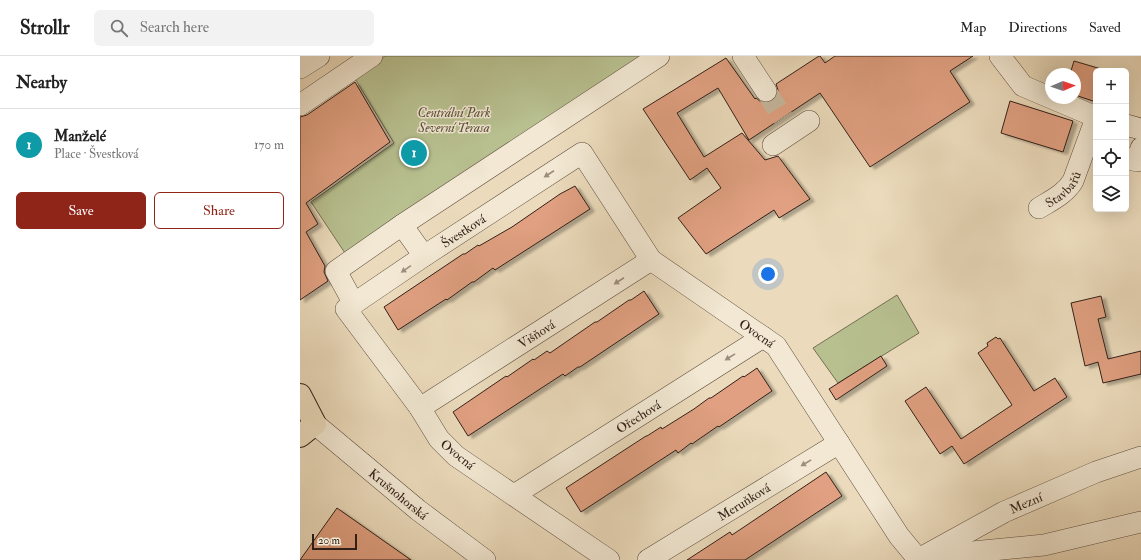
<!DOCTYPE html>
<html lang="en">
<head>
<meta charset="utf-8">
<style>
  :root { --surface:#fff; --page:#f2f2f2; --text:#222; --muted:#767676; --line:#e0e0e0; --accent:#8f2418 }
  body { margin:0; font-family:"IM FELL Double Pica",serif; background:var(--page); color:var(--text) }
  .controls { position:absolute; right:12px; top:12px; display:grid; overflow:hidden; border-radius:6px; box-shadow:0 4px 16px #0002 }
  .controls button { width:36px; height:36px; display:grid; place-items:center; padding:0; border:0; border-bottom:1px solid var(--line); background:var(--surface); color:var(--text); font:20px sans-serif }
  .compass { position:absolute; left:745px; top:12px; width:36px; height:36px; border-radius:50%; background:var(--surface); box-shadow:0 4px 16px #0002; rotate:88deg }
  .scale { position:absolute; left:12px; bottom:10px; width:45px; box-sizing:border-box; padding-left:4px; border:2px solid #322018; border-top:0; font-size:11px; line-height:14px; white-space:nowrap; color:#322018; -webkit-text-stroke:3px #f2e8d3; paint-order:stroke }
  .you { position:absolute; left:468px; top:218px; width:14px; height:14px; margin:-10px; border:3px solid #fff; border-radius:50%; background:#1a73e8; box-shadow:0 0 0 6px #1a73e833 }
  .badge { display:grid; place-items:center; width:26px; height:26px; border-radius:50%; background:var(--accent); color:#fff; font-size:13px; font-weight:700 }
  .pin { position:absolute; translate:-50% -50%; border:2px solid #fff; box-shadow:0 1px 4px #0006 }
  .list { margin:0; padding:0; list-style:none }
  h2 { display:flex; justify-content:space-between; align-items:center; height:52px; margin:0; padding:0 16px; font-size:17px }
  h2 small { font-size:13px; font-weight:400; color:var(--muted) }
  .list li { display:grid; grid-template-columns:26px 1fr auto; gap:12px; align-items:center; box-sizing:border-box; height:72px; padding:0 16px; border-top:1px solid var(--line) }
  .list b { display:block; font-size:15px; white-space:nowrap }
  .list p { margin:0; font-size:13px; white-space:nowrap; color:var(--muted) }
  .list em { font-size:13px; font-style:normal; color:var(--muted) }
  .actions { display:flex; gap:8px; padding:12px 16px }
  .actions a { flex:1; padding:9px 0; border:1px solid var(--accent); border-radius:6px; text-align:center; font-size:14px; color:var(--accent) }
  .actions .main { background:var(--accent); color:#fff }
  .icon { flex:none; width:22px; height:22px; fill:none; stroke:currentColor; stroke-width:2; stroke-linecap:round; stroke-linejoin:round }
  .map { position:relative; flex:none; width:841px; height:504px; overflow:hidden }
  header { display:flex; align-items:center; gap:24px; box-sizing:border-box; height:56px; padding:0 20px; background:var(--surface); border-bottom:1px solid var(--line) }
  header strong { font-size:19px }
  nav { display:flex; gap:22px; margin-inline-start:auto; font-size:14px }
  .search { width:280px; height:36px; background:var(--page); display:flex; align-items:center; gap:10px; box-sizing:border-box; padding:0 14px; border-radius:6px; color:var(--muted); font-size:15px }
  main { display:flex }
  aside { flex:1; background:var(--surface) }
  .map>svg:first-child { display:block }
  .green { fill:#b8c090; stroke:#757054 }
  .building { fill:#e0a081; stroke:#322018; filter:url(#shadow) }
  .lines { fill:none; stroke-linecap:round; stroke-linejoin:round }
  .minor-tunnel { stroke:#c6b69b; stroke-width:21; stroke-dasharray:21 10; stroke-linecap:butt }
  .minor-casing { stroke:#604f41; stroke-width:22 }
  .major-casing { stroke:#322018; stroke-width:24 }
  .minor { stroke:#f2e8d3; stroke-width:21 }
  .major { stroke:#ebdbbc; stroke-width:22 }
  .oneway { fill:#9c8e7f }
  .labels { text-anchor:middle; stroke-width:3; stroke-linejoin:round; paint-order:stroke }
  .park-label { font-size:13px; font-style:italic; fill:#5a503c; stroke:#f2e8d3 }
  .street-label { font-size:13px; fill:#322018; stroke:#f2e8d3 }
</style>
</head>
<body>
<header>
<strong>Strollr</strong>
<div class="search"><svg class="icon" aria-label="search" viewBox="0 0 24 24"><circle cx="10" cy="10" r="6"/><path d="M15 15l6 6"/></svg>Search here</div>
<nav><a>Map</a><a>Directions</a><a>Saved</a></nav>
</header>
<main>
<aside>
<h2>Nearby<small></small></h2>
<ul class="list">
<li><span class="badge" style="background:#0f9aa8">1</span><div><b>Manželé</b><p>Place · Švestková</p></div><em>170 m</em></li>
</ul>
<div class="actions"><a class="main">Save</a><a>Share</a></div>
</aside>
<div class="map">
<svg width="841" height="504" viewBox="0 0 841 504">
  <defs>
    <filter id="shadow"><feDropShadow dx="4.5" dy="2.5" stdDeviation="1" flood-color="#0004"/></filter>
  </defs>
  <rect width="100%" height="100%" fill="#ebdbbc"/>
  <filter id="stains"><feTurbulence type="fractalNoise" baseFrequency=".005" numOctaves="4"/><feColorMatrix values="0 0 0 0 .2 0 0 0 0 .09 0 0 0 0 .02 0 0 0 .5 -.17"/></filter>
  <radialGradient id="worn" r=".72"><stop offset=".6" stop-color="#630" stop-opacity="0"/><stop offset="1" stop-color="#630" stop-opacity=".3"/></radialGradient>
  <path class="green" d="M85,0h285l-235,153 -80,59 -44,-66 83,-59 -40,-66z
    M597,239l22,38 -81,50 -25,-35z"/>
  <path class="building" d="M519,0h1l5,7 10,-7h138l-23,15 20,31 -100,65 -50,-74 -71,47 -31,-52 -41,25 27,44 38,-24 23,27 13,-4 32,43 -31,19 -5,-8 -68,44 -28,-36 43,-30 -14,-20 -17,12 -47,-71 83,-51 29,41 1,-1 5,4 6,1 6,-2 4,-5 1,-6 -2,-6z
    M774,5l34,10h-12v31l-21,-7v-21h-5z
    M55,26l35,60 -84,61 12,21 -12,8 19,34 -1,6 4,9 -28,19v-183l7,-2z
    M710,45l63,20 -10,31 -62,-19z
    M275,130l15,23 -95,61 -2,-2 -19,14h-2l-25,18 -1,-1 -48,31 -14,-23 79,-53h2l13,-9 1,1 33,-19 48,-33z
    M344,235l15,23 -79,53h-2l-13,9 -2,-2 -95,62 -15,-24 53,-36 1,1 26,-18 1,1 13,-9 3,2 45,-31h2l32,-22h2z
    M801,240l5,21 -8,2 10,40 33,-8v23l-38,9 -5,-21 -13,4 -14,-63z
    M696,281l2,2 2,-1 34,53 21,-13 12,19 -103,67 -12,-18 -12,8 -35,-53 21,-14 35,52 51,-34 -34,-52 10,-7 -1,-3z
    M581,300l6,10 -51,34 -7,-11z
    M457,312l15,23 -53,36 -1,-1 -26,18 -1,-1 -13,10 -2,-3 -95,62 -15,-24 80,-52h1l14,-9 1,2 32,-20 15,-11h2l32,-22 1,1z
    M526,416l16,24 -97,64h-58l43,-28 2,3z
    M37,452l74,52h-111z"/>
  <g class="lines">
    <path class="minor-tunnel" d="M466,35l17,27"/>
    <defs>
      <g id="minor">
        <path d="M443,0l23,35"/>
        <path d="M700,0l23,30 73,31"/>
        <path d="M0,12l19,-12"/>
        <path d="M0,49l72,-49"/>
        <path d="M826,69l15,4"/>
        <path d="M473,89l36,-24"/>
        <path d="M826,102l11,3 4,-13"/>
        <path id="s1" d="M739,152c13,-8 26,-14 34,-27l23,-63"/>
        <path d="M102,169l22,31"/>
        <path d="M54,248l-18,-33 66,-46 257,-169"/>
        <path id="s2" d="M120,352l231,-148"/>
        <path id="s3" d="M15,368l103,86 67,50"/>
        <path id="s4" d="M214,439l249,-158"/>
        <path id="s5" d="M309,504l-153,-104 -17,-17 -19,-31 -74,-99 78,-53 158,-103 69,107 125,86 123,190 19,23"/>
        <path id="s6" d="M348,504l191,-117"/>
        <path id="s7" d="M617,504l87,-48 92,-40 45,-15"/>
        <path d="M648,504l14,-7 82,-8 97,-23"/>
      </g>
      <path id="major" d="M0,339l15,29
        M0,380l15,-12"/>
    </defs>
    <use href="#minor" class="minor-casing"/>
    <use href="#major" class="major-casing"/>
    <use href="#minor" class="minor"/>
    <use href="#major" class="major"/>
  </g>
  <defs><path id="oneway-solid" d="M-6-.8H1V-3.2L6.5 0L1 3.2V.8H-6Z"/></defs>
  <g class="oneway">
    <use href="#oneway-solid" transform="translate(249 118) rotate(147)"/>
    <use href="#oneway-solid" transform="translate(106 213) rotate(146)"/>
    <use href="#oneway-solid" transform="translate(319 225) rotate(147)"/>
    <use href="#oneway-solid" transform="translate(430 301) rotate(148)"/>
    <use href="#oneway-solid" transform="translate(506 407) rotate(149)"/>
  </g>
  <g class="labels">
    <g class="park-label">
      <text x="154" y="61">Centrální Park<tspan x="154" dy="15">Severní Terasa</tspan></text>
    </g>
    <g class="street-label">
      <text dy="5" stroke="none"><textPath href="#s1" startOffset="31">Stavbařů</textPath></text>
      <text dy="5" stroke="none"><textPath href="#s5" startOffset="510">Švestková</textPath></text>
      <text dy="5" stroke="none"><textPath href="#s5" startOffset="908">Ovocná</textPath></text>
      <text dy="5" stroke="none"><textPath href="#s2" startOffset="138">Višňová</textPath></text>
      <text dy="5" stroke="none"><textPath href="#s4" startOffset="147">Ořechová</textPath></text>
      <text transform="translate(158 398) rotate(39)" y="5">Ovocná</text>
      <text dy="5" stroke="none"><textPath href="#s3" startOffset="109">Krušnohorská</textPath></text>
      <text dy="5" stroke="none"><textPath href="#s6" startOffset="112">Meruňková</textPath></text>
      <text dy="5" stroke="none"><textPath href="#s7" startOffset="123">Mezní</textPath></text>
    </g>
  </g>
  <rect width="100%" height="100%" filter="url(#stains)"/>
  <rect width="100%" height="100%" fill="url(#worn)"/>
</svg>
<div class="controls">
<button>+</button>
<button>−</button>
<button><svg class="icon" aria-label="locate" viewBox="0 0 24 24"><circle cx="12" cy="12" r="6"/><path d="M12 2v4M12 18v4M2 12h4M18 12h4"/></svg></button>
<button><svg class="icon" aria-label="layers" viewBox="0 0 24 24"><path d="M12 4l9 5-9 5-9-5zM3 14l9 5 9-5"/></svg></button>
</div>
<svg class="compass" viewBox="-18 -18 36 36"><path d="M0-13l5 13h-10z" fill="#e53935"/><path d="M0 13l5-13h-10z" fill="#767676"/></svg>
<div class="scale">20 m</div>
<div class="you"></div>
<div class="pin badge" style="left:114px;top:97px;background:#0f9aa8">1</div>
</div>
</main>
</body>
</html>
